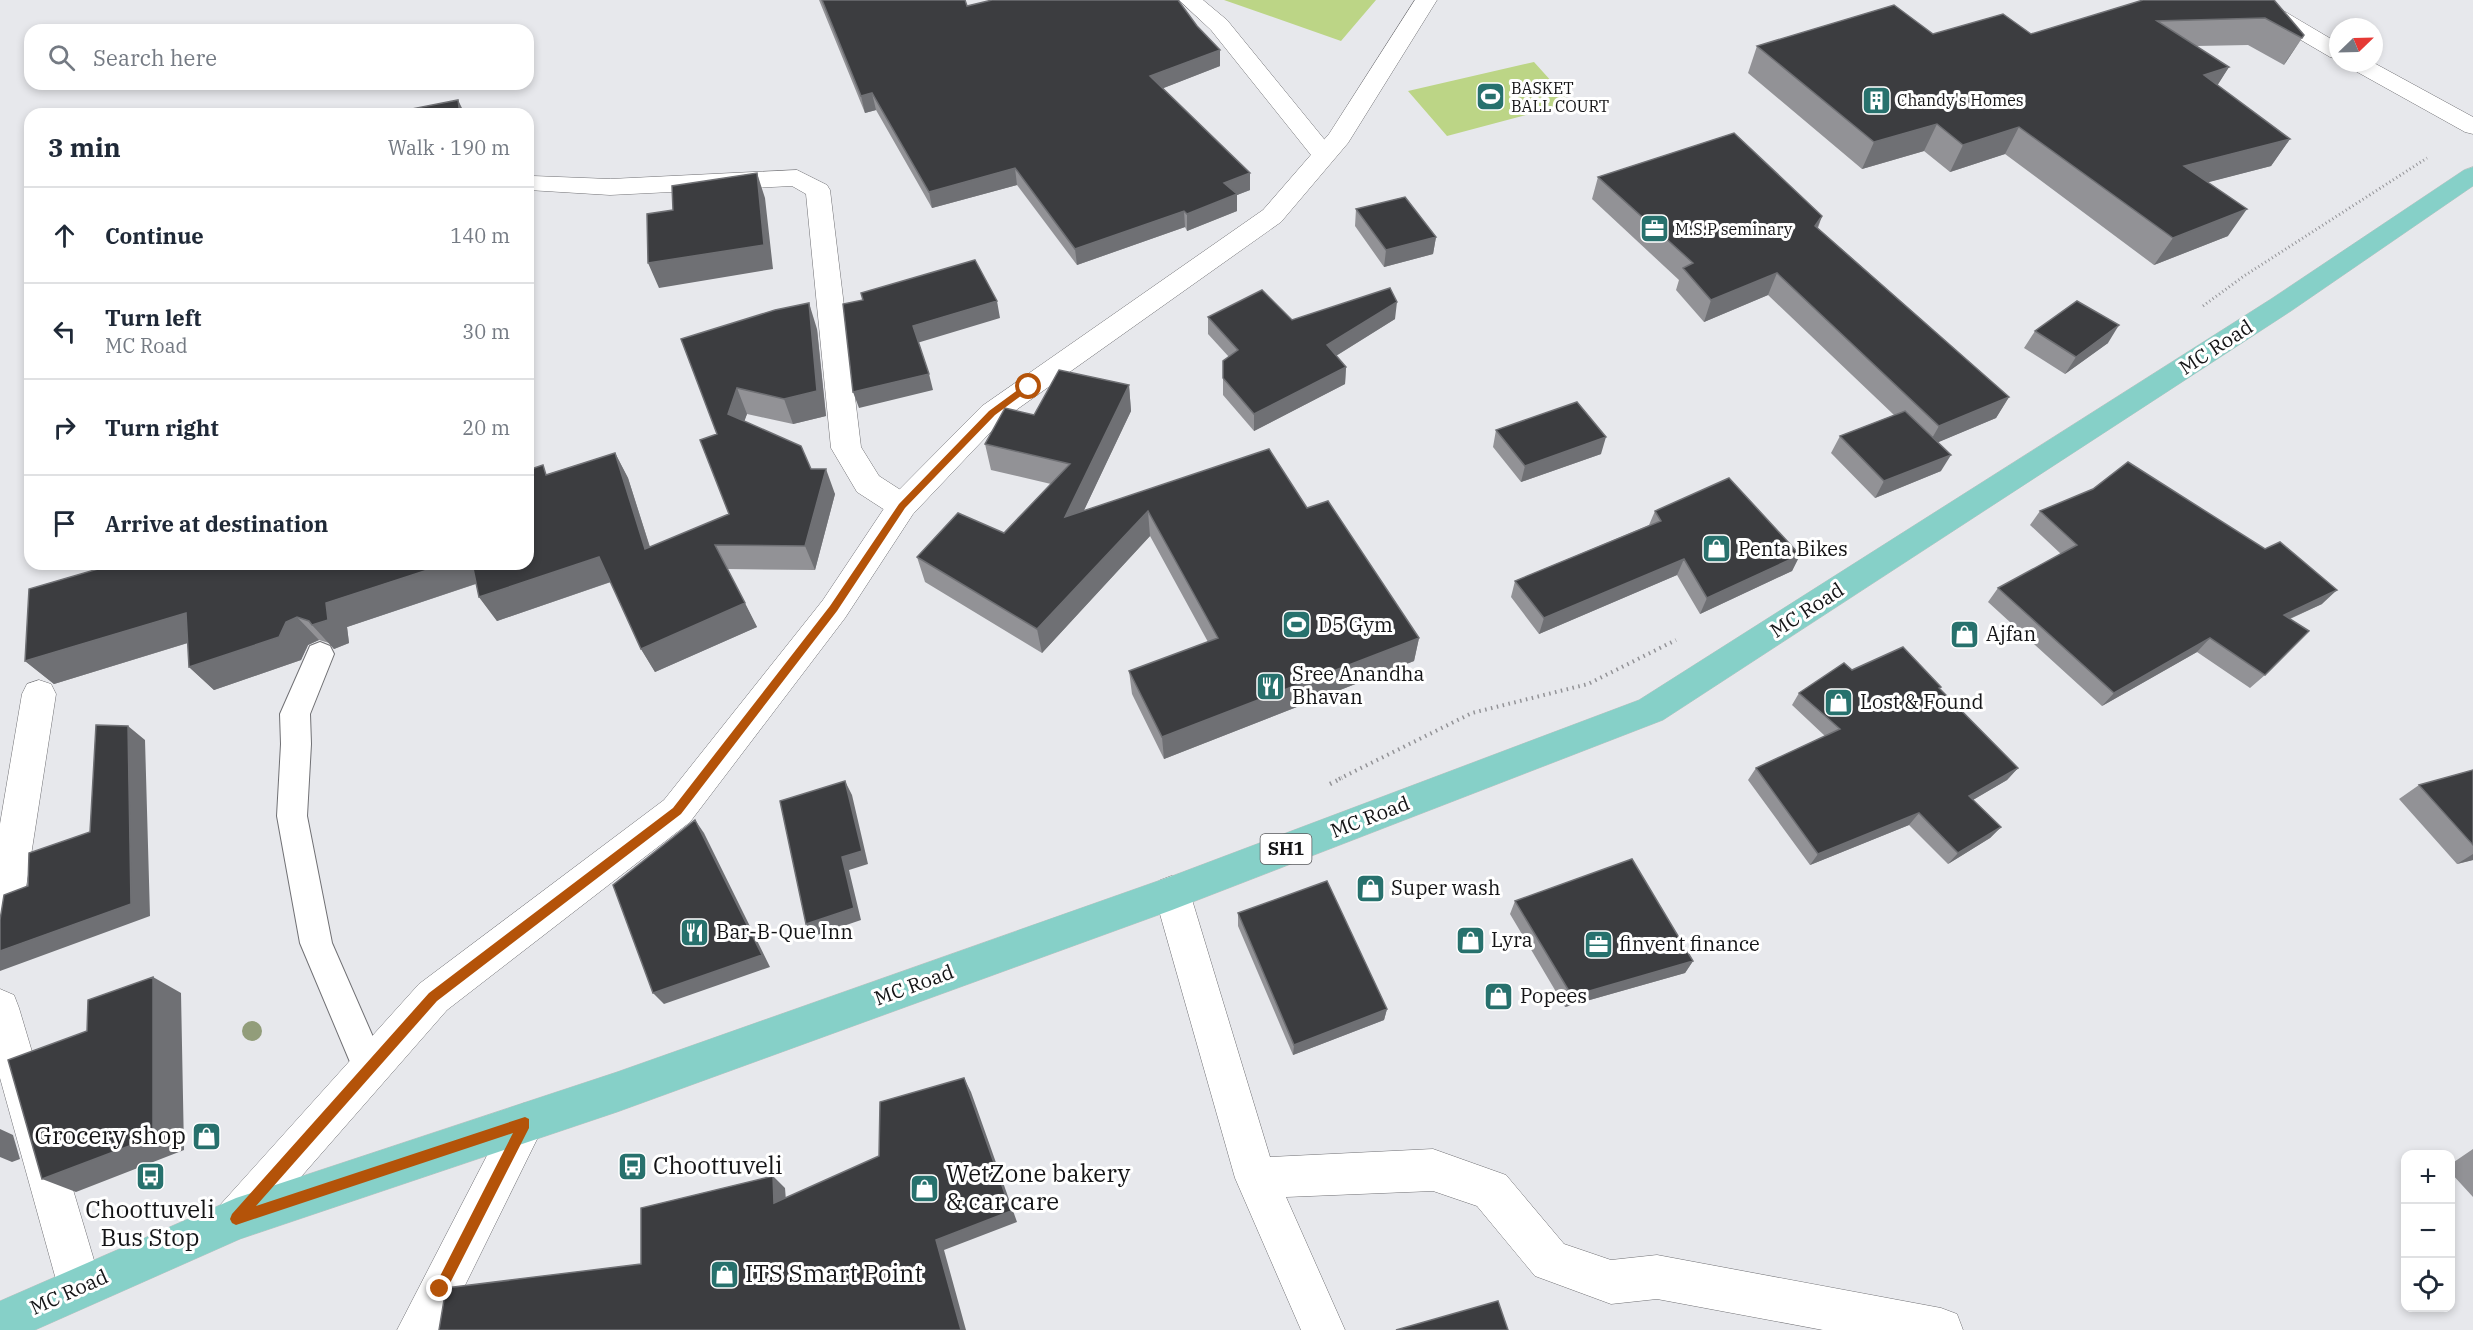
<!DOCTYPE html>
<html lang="en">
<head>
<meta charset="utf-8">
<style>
  :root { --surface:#fff; --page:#f6f6f7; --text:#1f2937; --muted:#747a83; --line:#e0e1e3 }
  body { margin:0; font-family:"IBM Plex Serif",serif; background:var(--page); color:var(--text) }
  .controls { position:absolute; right:18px; bottom:18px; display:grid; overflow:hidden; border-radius:12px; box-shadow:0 3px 9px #0003 }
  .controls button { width:54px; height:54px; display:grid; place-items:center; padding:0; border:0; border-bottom:2px solid var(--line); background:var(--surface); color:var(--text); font:30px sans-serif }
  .compass { position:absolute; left:2329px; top:18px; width:54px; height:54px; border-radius:50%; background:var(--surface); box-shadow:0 3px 9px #0003; rotate:67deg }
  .stop { position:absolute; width:18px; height:18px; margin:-14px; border:4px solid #b45309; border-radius:50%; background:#fff }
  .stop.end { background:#b45309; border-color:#fff; box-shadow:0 2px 6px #0008 }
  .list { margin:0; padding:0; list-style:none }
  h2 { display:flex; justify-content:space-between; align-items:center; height:78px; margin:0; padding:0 24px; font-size:26px }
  h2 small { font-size:20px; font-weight:400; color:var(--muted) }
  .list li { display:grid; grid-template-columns:39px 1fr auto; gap:18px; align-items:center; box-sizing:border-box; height:96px; padding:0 24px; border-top:2px solid var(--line) }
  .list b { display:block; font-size:22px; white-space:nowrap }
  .list p { margin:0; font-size:20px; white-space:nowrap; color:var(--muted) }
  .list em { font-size:20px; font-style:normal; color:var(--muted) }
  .icon { flex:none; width:33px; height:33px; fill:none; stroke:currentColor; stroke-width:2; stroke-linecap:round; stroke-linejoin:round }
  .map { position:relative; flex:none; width:2473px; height:1330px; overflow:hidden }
  .search { position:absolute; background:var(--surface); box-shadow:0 3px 9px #0003; left:24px; top:24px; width:510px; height:66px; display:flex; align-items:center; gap:15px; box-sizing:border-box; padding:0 21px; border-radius:18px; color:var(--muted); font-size:22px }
  .panel { position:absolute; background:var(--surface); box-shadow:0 3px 9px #0003; left:24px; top:108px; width:510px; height:462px; border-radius:18px }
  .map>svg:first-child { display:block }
  .green { fill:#bcd586 }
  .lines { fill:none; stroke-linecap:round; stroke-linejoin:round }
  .lane-casing { stroke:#707074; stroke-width:2 }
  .street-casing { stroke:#707074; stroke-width:1 }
  .secondary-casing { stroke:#707074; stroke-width:1 }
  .primary-casing { stroke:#c2c2c2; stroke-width:1 }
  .path-far2 { stroke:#939397; stroke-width:3; stroke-dasharray:1 3; stroke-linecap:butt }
  .path-far1 { stroke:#939397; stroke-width:4; stroke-dasharray:1.5 4.5; stroke-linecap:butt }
  .path { stroke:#939397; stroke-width:4.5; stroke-dasharray:1.5 5; stroke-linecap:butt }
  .lane { fill:#fff; fill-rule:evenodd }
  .street { fill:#fff; fill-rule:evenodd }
  .secondary { fill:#fff; fill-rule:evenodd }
  .primary { fill:#86d0c8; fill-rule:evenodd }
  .tree { fill:#929d7a }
  .wall { fill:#929296 }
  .shaded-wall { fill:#6f7074 }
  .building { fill:#3c3d40; stroke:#6f7074; stroke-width:1.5 }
  .route { fill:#b45309 }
  .labels { text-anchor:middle; stroke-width:6; stroke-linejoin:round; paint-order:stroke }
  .far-poi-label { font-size:16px; fill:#141416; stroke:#fff; text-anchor:start }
  .shield { fill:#fff; stroke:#5a5a5c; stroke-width:1.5 }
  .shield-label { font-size:18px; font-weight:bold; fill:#141416 }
  .street-label { font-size:20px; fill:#141416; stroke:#fff }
  .poi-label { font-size:20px; fill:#141416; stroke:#fff; text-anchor:start }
  .near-poi-label { font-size:24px; fill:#141416; stroke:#fff; text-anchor:start }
</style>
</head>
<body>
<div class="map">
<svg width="2473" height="1330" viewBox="0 0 2473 1330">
  <rect width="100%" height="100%" fill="#e7e8ec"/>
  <path class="green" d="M1224,0h152l-35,41z
    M1534,62l37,41 -124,33 -39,-45z"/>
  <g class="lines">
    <defs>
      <path id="lane" d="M320,642l10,4 4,8 -24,60 1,30 -4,72 25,127 55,126 -5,12 -12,5 -12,-5 -58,-138 -23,-127 4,-72 -1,-30 30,-68z"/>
      <path id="street" d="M1179,0h24l24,20 106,130 3,5 -3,5 -9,2 -9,-2 -104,-130z
        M2238,0h27l73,43v16l-8,-2 -89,-52z
        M2347,63h27l99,54v17l-8,-2 -115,-64z
        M797,170l30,15 3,5 31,257 18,29 34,22 4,8 -4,8 -11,3 -11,-3 -34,-22 -26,-44 -25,-254 -14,-8 -182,9 -82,-5v-12l5,-2 77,3z
        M39,680l12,4 5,10 -37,239 -6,12 -13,5v-126l22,-130 5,-10z
        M1172,876l13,5 5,12 80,264 163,-8 73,26 58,69 47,16 46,-5 284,53 16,6 6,16h-140l-166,-31 -46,5 -76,-28 -58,-70 -44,-15 -147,6 59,133h-44l-66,-152 -81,-285 5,-12z
        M0,989l14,6 5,13 83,279 -7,15 -15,7 -15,-7 -7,-15 -58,-209z
        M525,1103l14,6 6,14 -102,207h-46l114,-221z"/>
      <path id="secondary" d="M1415,0h22l-89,143 -67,79 -279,198 -89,94 -68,104 -155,204 -243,188 -196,224 -15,6 -15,-6 -6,-15 6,-15 198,-220 245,-184 159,-200 68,-102 91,-92 281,-196 66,-76z"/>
      <path id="primary" d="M2473,167v19l-182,125 -628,409 -491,190 -555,202 -377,127 -205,91h-35v-29l236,-103 381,-126 555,-196 467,-176 632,-401 193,-129z"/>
    </defs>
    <use href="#lane" class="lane-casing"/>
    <use href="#street" class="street-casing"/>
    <use href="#secondary" class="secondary-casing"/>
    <use href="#primary" class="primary-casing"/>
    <path class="path-far2" d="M2203,306l41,-30 183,-118"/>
    <path class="path-far1" d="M1339,779l133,-66 116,-29 88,-44"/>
    <path class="path" d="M1330,784l12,-6"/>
    <use href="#lane" class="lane"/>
    <use href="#street" class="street"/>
    <use href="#secondary" class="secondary"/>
    <use href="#primary" class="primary"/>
  </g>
  <circle class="tree" cx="252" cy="1031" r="10"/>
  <path class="wall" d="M819,0l148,6 253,60 -57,22 87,102 -13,5v16l-50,20 -2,-4 -108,38 -60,-80 -85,23 -56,-98 -11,3z
    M2274,0l30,35 -20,30 -36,-20 -52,1 33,21 -12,18 73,54 -19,27 -63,16 20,54 -74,29 -149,-111 -55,18 -26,-21 -62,18 -114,-96 9,-27 176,-12h98z
    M1598,177l224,39 -4,12 191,169 -13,21 -58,24 3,29 -66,27 -44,-45 9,-17 54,-21 -126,-120 -64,27 -28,-32 3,-10 -87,-81z
    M1356,209l80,28 -3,17 -49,13 -29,-41z
    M1208,317l84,3 103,-1 -59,37 10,11 -1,17 -91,47 -31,-36v-34l6,-4 -21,-23z
    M817,329l9,87 -33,8 -46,-10 -3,7 67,48 24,25 -20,76 -88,-1 30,58 -102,45 -14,-23 -30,-67 -114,39 -18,-24 -3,-13 -129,43 2,16 -15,6 -5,-6 -10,-3 -11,5 -7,15 -87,30 -25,-23 -1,-24 -134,41 -29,-23 503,-97 20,-90 67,-21 13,25 22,69 79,-33 -12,-80 -36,-95z
    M2035,331l73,12 -43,31 -41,-26z
    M1129,385l2,26 -47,99 223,-2 112,130 -5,23 -250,98 -32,-65 -3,-23 79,-29 -58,-106 -108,117 -117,-71 -8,-25 87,-24 47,-49 -60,-14 -6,-26 49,-29z
    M1496,430l105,24 -80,28 -28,-35z
    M1655,511l145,44 -8,16 -92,43 -23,-39 -138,59 -28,-37 4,-16 134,-56z
    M2040,511l282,93 -32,15 -25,56 -15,13 -53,-36 -95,54 -114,-104 10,-14 63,-34 -31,-29z
    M1852,670l89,17 -1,2 78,79 -11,12 -34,20 28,27 -11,11 -42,26 -39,-39 -99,40 -62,-85 8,-12 69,-32 -33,-31 7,-12z
    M2473,770v90l-16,4 -58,-65 20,-14z
    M1515,901l178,60 -8,12 -120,34 -55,-93z
    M1238,913l149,96 -3,11 -91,35 -55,-129z
    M2473,1149v48l-22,-24v-9z"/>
  <path class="shaded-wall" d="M2304,35l-18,26 -2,4z
    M1220,50v16l-69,27 -1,-17z
    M2229,67l-17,27 -8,-19z
    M872,93l4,17 -11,3 -4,-17z
    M458,100l7,14h-5z
    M1937,124l-13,27 -62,18 12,-27z
    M2019,127l-14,27 -55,18 13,-27z
    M2290,139l-19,27 -104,27 17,-27z
    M1015,168l2,17 -85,23 -3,-16z
    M757,173l8,25 8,71 -114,19 -11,-25z
    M1250,173v17l-13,5v16l-50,20v-17l37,-31z
    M2247,209l-19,27 -74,29 19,-27z
    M1184,211l1,16 -108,38 -2,-16z
    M1822,216l-9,22 2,-12z
    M1436,237l-3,17 -49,13 2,-17z
    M1777,273l-9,22 -64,27 7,-22z
    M997,301l3,17 -83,25 -4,-17z
    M1397,302l-2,17 -69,43 1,-17z
    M809,303l8,26 9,87 -33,8 -9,-25z
    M2119,325l-11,18 -43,31 11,-17z
    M1346,367l-1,17 -91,47v-17z
    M929,374l4,16 -74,18 -6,-16z
    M1129,385l2,26 -62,131 -4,-25z
    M737,388l10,26 -9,25 -10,-25z
    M2009,397l-13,21 -69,29 12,-21z
    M1606,437l-5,17 -80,28 4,-16z
    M615,453l13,25 30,95 -13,-24z
    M1951,455l-10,16 -66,27 9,-17z
    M826,469l9,25 -20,76 -10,-24z
    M1148,511l2,25 -108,117 -5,-24z
    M1800,555l-8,16 -92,43 7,-16z
    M599,557l14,24 -116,40 -18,-24z
    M1684,559l-7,16 -138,59 5,-16z
    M446,564h30l11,16 -140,47 2,16 -15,6 -22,-24 14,-22z
    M2337,590l-15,14 -53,24 15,-13z
    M745,603l12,24 -102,45 -14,-23z
    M186,613l24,23 -156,48 -29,-23z
    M297,617l22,23 -11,5 -7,15 -87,30 -25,-23z
    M1419,638l-5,23 -250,98 -2,-22z
    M2210,638l-13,14 -95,54 12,-13z
    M128,726l17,14 5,176 -150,55v-20l131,-47z
    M2018,768l-11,12 -48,28 10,-12z
    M845,781l7,14 16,69 -19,6 12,50 -47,16 -8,-12z
    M1919,813l-10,12 -99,40 8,-11z
    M695,820l9,13 66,134 -106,37 -11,-11z
    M2001,827l-11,11 -42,26 10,-11z
    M2473,854v6l-16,4z
    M1693,961l-8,12 -120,34 7,-11z
    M153,977l28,16 3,157 -108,42 -34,-13z
    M1387,1009l-3,11 -91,35 1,-10z
    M964,1078l7,14 46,130 -73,28 22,80h-5l-25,-90z
    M0,1129l13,6 7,24 -8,3 -12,-5z
    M773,1176l12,12 2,26 -13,-11z"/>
  <path class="building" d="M822,0h143l2,6 25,-6h186l19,26 23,24 -70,26 100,97 -26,10 13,11 -50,20 -3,-3 -109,38 -60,-81 -86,24 -57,-99 -11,3z
    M2143,0h131l30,35 -2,3 -37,-20 -108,3 72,46 -25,8 86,64 -106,27 63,43 -74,29 -154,-111 -56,18 -26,-21 -63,18 -117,-96 137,-41 39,29 70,-20 28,20z
    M458,100l2,14h-69v-1z
    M1734,133l88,83 -7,10 194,171 -70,29 -162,-153 -66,27 -28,-32 10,-5 -95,-86z
    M757,173l7,72 -116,18 -1,-49 26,-4 -1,-24z
    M1405,197l31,40 -50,13 -30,-41z
    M975,260l22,41 -84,25 16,48 -76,18 -10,-88 20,-4 -2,-7z
    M1390,288l7,14 -70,43 19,22 -92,47 -31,-36v-17l15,-11 -30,-33 54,-27 30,30z
    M2077,301l42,24 -43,32 -41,-26z
    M809,303l8,88 -33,8 -47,-11 -9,26 73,32 10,23h15l-21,77 -90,-1 30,58 -104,46 -42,-92 -120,40 -7,-33h56v-94l15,-5 3,10 69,-22 30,96 84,-35 -29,-74 17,-6 -36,-95 94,-29z
    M1059,370l70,15 -64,132 204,-68 38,59 21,-7 91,137 -257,99 -33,-66 89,-33 -70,-127 -111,118 -120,-72 41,-44 46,20 66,-69 -85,-20 20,-36 29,7z
    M1577,402l29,35 -81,29 -29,-36z
    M1905,411l46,44 -67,26 -44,-45z
    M2128,462l137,87 15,-7 57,48 -53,25 25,16 -44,44 -55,-37 -96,55 -116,-105 79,-43 -37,-34 53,-22z
    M1729,478l71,77 -93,43 -23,-39 -140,59 -29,-37 146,-60 -6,-10z
    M115,564h331l-120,39 2,17 -16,5 -3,-4 -12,-4 -11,5 -7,15 -90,30 -3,-54 -161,48 4,-72z
    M1903,647l38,40 -2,1 79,80 -49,28 32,31 -43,26 -39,-40 -101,41 -62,-86 84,-39 -41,-36 45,-30 8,7z
    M96,725l32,1 3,178 -131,47v-31l4,-25 24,-9 1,-33 61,-21z
    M2473,770v75l-54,-60z
    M845,781l17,70 -20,6 12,51 -48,16 -26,-123z
    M695,820l67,135 -109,38 -40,-108z
    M1632,859l61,102 -121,35 -57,-95z
    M1327,881l60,128 -93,36 -56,-132z
    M153,977v160l-111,42 -34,-119 79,-29 1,-31z
    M964,1078l47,133 -75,29 25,90h-522l7,-42 195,-24v-56l132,-32 1,27 105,-47 1,-54z
    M1498,1301l10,29h-112z"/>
  <path class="route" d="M1026,384l7,3 -38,28 -90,93 -68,103 -156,203 -244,187 -181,205 269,-89 4,2v9l-84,165 -5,2 -4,-2 -2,-4 2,-5 77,-151 -277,92 -4,-2 -2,-4 2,-5 197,-221 244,-185 157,-202 69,-102 90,-93z"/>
  <defs>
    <symbol id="stadium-square" viewBox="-11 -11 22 22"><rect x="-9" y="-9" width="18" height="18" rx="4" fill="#27716d" stroke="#fff"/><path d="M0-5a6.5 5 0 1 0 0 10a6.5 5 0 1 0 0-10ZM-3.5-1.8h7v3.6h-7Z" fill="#fff"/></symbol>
    <symbol id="building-square" viewBox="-11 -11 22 22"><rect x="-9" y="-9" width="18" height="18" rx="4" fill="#27716d" stroke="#fff"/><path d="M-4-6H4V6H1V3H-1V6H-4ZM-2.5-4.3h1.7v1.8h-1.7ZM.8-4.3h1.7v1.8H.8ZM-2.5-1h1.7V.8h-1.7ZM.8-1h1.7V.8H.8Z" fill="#fff"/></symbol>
    <symbol id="office-square" viewBox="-11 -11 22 22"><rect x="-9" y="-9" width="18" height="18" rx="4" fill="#27716d" stroke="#fff"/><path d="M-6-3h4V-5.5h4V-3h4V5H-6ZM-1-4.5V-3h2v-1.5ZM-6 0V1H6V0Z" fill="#fff"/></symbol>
    <symbol id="shop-square" viewBox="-11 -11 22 22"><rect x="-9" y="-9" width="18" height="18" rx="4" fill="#27716d" stroke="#fff"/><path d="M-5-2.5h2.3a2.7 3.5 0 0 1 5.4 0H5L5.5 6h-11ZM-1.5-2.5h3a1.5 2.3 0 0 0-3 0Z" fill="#fff"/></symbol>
    <symbol id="restaurant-square" viewBox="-11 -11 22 22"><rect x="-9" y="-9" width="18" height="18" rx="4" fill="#27716d" stroke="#fff"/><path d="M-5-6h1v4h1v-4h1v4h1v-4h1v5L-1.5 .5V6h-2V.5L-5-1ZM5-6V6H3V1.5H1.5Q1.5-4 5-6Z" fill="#fff"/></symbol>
    <symbol id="bus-square" viewBox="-11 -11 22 22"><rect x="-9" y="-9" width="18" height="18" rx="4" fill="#27716d" stroke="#fff"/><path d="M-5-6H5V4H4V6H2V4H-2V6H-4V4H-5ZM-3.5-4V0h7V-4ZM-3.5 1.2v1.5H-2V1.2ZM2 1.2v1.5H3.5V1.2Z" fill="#fff"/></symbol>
  </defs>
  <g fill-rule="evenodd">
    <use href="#stadium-square" x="1474" y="80" width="33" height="33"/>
    <use href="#building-square" x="1860" y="84" width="33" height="33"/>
    <use href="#office-square" x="1638" y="212" width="33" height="33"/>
    <use href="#shop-square" x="1700" y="532" width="33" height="33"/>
    <use href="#stadium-square" x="1280" y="608" width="33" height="33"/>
    <use href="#shop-square" x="1948" y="618" width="33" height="33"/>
    <use href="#restaurant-square" x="1254" y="670" width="33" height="33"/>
    <use href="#shop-square" x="1822" y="686" width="33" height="33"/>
    <use href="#shop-square" x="1354" y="872" width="33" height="33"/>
    <use href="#restaurant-square" x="678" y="916" width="33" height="33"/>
    <use href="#shop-square" x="1454" y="924" width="33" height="33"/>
    <use href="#office-square" x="1582" y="928" width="33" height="33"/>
    <use href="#shop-square" x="1482" y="980" width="33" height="33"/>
    <use href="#shop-square" x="190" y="1120" width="33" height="33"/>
    <use href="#bus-square" x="616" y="1150" width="33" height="33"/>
    <use href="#bus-square" x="134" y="1160" width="33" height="33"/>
    <use href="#shop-square" x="908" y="1172" width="33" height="33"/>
    <use href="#shop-square" x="708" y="1258" width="33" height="33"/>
  </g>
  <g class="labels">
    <g class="far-poi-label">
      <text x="1511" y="94">BASKET<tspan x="1511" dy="18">BALL COURT</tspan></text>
      <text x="1897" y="106">Chandy's Homes</text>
      <text x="1675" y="235">M.S.P seminary</text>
    </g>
    <rect class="shield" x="1260.5" y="834" width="51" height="30" rx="4.5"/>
    <g class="shield-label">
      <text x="1286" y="855">SH1</text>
    </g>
    <g class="street-label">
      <text transform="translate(2216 347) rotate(-33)" y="7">MC Road</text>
      <text transform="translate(1807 610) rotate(-33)" y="7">MC Road</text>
      <text transform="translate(1370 817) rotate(-21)" y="7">MC Road</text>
      <text transform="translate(914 985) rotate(-20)" y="7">MC Road</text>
      <text transform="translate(69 1292) rotate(-24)" y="7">MC Road</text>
    </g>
    <g class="poi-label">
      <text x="1738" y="556">Penta Bikes</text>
      <text x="1318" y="632">D5 Gym</text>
      <text x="1986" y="641">Ajfan</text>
      <text x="1292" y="681">Sree Anandha<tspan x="1292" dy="23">Bhavan</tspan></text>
      <text x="1860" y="709">Lost &amp; Found</text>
      <text x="1391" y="895">Super wash</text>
      <text x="716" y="939">Bar-B-Que Inn</text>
      <text x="1491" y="947">Lyra</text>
      <text x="1619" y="951">finvent finance</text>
      <text x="1520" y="1003">Popees</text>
    </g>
    <g class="near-poi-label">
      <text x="186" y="1144" text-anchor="end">Grocery shop</text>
      <text x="653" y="1174">Choottuveli</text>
      <text x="946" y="1182">WetZone bakery<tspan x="946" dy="28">&amp; car care</tspan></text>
      <text x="150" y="1218" text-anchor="middle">Choottuveli<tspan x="150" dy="28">Bus Stop</tspan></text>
      <text x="745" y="1282">ITS Smart Point</text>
    </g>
  </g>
</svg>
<div class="controls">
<button>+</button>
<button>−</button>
<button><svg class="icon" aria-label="locate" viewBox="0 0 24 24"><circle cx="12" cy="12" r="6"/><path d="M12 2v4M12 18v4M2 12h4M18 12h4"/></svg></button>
</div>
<svg class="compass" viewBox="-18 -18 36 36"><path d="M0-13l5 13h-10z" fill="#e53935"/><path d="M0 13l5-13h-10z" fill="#747a83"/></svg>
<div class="stop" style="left:1029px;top:387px"></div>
<div class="stop end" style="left:440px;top:1289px"></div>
<div class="search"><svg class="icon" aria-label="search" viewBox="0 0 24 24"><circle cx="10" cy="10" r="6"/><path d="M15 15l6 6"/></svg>Search here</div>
<section class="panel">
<h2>3 min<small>Walk · 190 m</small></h2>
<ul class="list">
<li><svg class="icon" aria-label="ahead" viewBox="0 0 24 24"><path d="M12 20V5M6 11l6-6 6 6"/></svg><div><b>Continue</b></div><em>140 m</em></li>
<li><svg class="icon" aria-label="left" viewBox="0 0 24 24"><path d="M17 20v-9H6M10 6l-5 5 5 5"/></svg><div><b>Turn left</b><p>MC Road</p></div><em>30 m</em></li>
<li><svg class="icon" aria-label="right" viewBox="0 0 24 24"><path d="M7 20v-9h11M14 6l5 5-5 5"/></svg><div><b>Turn right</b></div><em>20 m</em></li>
<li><svg class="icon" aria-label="arrive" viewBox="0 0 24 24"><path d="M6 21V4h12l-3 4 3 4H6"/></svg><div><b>Arrive at destination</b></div></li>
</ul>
</section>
</div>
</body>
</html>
